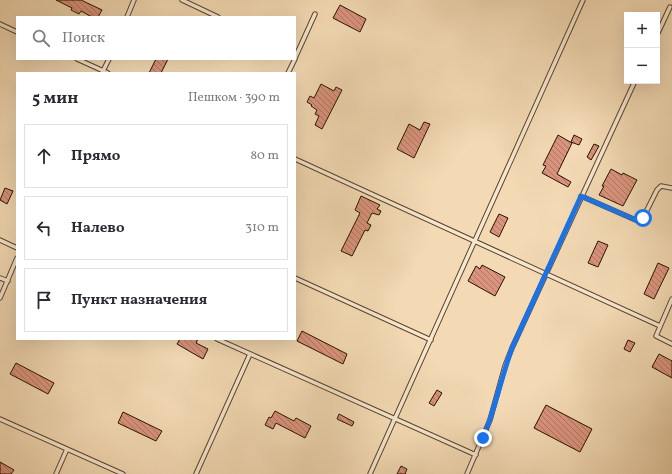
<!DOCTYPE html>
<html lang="ru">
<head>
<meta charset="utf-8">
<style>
  :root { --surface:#fff; --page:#f7f7f7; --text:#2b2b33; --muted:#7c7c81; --line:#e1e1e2 }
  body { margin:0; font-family:Vollkorn,serif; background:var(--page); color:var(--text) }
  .controls { position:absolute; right:12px; top:12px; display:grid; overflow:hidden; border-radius:0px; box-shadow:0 4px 16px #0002 }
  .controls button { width:36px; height:36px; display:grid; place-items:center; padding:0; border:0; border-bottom:1px solid var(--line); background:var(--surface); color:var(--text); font:20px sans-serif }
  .stop { position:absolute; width:12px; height:12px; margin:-9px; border:3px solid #1a73e8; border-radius:50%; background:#fff }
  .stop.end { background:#1a73e8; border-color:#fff; box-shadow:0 1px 4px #0008 }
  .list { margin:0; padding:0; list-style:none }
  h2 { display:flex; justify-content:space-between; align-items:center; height:52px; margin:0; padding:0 16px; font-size:17px }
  h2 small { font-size:13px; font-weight:400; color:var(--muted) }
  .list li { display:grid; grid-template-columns:26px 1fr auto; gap:12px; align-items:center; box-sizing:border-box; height:64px; margin:0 8px 8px; padding:0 8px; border:1px solid var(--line); border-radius:0px }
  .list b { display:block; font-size:15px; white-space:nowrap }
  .list em { font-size:13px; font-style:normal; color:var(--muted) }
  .icon { flex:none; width:22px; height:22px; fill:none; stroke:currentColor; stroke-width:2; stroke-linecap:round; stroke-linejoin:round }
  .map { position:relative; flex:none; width:672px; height:474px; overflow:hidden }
  .search { position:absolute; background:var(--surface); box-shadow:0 4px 16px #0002; left:16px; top:16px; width:280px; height:44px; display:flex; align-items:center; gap:10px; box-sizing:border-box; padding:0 14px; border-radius:0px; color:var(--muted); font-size:15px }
  .panel { position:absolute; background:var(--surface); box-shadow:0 4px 16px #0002; left:16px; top:72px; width:280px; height:268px; border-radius:0px }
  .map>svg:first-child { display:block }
  .building { fill:url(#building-back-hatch); stroke:#271201 }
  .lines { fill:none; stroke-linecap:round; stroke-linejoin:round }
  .service-casing { stroke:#5a442e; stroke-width:5.5 }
  .service { stroke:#f7e7ce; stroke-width:3.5 }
  .route { stroke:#1a73e8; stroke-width:5 }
</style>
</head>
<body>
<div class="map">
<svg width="672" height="474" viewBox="0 0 672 474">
  <defs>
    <pattern id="building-back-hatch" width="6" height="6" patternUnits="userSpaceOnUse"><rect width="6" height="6" fill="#da947d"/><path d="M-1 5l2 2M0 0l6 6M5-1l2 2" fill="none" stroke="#b17764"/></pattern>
  </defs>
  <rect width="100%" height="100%" fill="#f3dab4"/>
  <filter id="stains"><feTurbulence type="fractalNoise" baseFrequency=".005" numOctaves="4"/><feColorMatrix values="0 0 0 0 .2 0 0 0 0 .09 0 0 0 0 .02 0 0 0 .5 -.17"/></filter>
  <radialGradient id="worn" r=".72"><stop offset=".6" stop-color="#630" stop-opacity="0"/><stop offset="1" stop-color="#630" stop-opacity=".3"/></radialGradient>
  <path class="building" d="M56,0h25l21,10 -4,7h-6l-11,-6 -2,3 -8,-4 1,-2z
    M340,5l26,14 -6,13 -27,-14z
    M156,59h12l-7,14h-12z
    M321,84l13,7 2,-4 6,3 -20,39 -7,-4 4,-9 -4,-2 2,-4 -6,-4 1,-1 -5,-3 3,-6 4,2z
    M424,122l6,2 -16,34 -17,-9 12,-25 11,6z
    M558,135l14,8 -15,31 14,8 -3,5 -26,-14 4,-7 -3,-1z
    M574,135l8,4 -3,6 -8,-3z
    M594,144l5,2 -8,14 -4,-3z
    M611,169l11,6 1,-2 14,7 -14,26 -24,-11 5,-9h-2z
    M5,188l8,3 -6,13 -7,-4z
    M361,196l19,9 -3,4 4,2 -2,4 -7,-2 -5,10 4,2 -3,6 -3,-1 -13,26 -11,-5 19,-38 -5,-3z
    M499,214l9,4 -9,19 -9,-5z
    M598,241l10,4 -10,22 -10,-4z
    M658,263l11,5 -15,31 -10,-5z
    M482,265l23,12 -10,19 -27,-15 8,-15 4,3z
    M302,331l45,23 -4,10 -46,-23z
    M180,339h18l-2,4 12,6 -5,10 -26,-15z
    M628,340l7,3 -5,9 -6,-3z
    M659,354l13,7v17l-20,-11z
    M16,363l38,20 -6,11 -38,-20z
    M437,390l5,3 -8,13 -5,-3z
    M546,405l46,24 -12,23 -46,-24z
    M275,411l19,10 2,-3 15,8 -6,12 -29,-15 -3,6 -8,-4 4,-8 2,1z
    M123,412l39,19 -6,10 -38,-18z
    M339,414l15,8 -2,4 -15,-7z
    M0,462l14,8 -3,4h-11z
    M401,466l6,3 -2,5h-8z"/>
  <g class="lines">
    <defs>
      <path id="service" d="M182,0l36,17
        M127,17l7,-17
        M0,24l17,8
        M657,35l13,-28
        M295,58l20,-44
        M77,59l31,14
        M102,73l7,-14
        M288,73l7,-14
        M295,159l365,167
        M581,196l57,25 5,-3 14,-28 4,-4 11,2
        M0,240l17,8
        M0,278l8,3
        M295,278l136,62
        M0,298l17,-40
        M672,299l-16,37 16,8
        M217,339l259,116
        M0,419l123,55
        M56,474l11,-25
        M196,474l54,-120
        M370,474l213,-474
        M467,474l23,-54 15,-54 7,-18 123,-267"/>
    </defs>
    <use href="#service" class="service-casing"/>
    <use href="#service" class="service"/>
  </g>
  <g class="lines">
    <path class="route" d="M483,438c12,-29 18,-60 29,-90l69,-152 57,25 5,-3"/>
  </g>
  <rect width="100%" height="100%" filter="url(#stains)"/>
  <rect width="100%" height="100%" fill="url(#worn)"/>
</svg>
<div class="controls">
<button>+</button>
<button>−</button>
</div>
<div class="stop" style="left:643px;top:218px"></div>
<div class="stop end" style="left:483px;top:438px"></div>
<div class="search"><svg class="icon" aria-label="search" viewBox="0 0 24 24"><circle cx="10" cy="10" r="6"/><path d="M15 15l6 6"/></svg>Поиск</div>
<section class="panel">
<h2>5 мин<small>Пешком · 390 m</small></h2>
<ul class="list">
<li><svg class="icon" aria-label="ahead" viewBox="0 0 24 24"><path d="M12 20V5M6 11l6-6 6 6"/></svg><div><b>Прямо</b></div><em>80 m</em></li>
<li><svg class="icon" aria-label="left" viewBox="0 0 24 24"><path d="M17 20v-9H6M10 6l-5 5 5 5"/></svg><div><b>Налево</b></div><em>310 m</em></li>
<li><svg class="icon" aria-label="arrive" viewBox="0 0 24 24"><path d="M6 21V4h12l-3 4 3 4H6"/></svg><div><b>Пункт назначения</b></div></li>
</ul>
</section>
</div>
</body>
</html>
